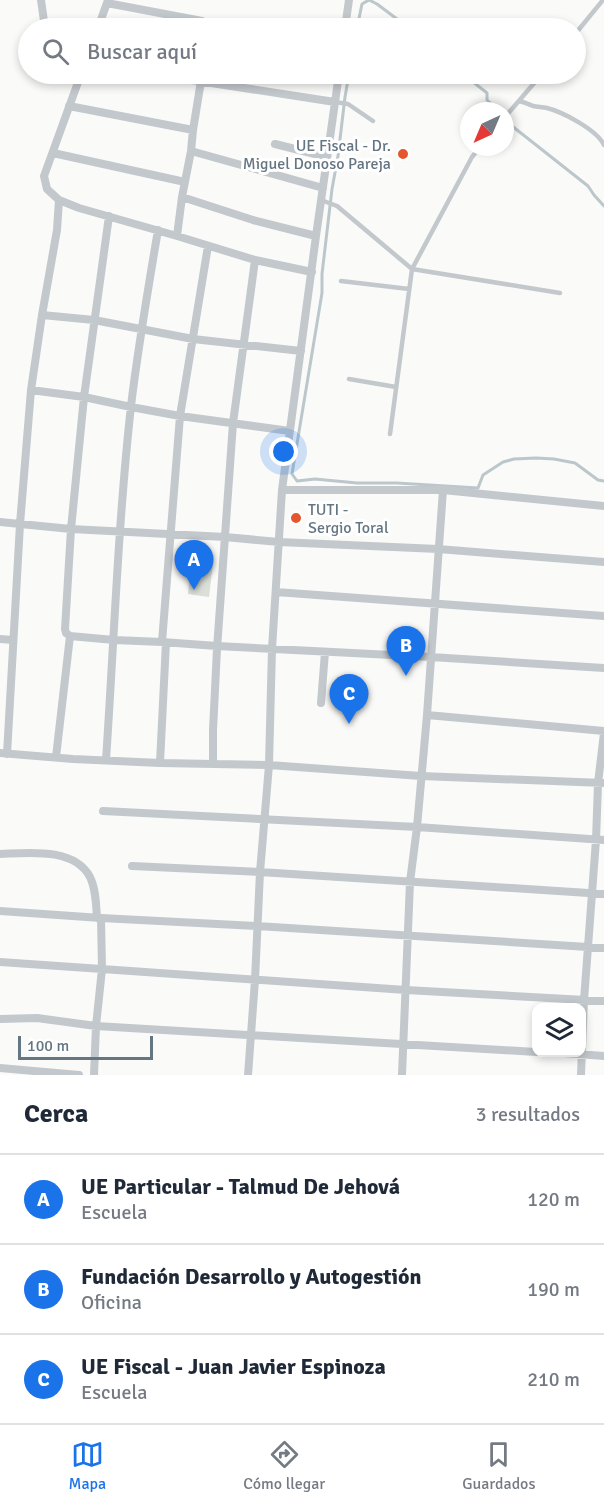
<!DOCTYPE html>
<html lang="es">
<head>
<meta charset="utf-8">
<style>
  :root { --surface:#fff; --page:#f6f6f7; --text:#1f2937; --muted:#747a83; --line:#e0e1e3; --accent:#1a73e8 }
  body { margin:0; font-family:Signika,sans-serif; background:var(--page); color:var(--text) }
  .controls { position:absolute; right:18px; bottom:18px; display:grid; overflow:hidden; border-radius:12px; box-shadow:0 3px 9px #0003 }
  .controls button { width:54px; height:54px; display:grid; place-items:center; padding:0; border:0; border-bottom:2px solid var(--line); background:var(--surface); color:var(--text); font:30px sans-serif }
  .compass { position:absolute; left:460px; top:102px; width:54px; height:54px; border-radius:50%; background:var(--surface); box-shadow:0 3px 9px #0003; rotate:224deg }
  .scale { position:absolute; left:18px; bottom:15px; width:135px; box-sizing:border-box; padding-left:6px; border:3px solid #657683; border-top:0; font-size:16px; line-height:21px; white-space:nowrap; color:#657683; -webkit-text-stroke:4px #fff; paint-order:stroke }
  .you { position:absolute; left:284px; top:452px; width:21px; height:21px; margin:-15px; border:4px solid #fff; border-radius:50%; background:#1a73e8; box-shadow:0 0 0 9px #1a73e833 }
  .badge { display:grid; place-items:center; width:39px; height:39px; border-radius:50%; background:var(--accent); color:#fff; font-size:20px; font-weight:700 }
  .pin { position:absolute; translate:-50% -50px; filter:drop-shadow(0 2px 3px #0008) }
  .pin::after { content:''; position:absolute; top:32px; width:21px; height:18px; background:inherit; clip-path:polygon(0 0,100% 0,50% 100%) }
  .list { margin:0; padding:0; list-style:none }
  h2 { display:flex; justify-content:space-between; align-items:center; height:78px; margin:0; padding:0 24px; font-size:26px }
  h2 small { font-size:20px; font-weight:400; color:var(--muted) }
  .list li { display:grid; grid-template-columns:39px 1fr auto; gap:18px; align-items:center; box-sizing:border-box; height:90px; padding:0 24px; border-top:2px solid var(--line) }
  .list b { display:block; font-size:22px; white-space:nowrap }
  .list p { margin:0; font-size:20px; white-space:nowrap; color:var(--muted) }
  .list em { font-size:20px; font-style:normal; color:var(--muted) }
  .icon { flex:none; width:33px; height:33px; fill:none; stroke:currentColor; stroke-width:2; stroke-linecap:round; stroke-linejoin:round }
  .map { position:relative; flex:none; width:604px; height:1075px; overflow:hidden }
  .search { position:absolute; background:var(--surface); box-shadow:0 3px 9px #0003; left:18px; right:18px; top:18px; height:66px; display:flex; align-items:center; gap:15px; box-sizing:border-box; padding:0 21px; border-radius:33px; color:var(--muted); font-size:22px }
  .sheet { height:348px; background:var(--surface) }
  nav { display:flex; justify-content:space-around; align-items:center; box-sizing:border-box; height:84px; border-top:2px solid var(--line); background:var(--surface); font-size:16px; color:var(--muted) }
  nav a { display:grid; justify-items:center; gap:3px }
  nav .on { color:var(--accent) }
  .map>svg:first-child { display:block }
  .green { fill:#dadfd7 }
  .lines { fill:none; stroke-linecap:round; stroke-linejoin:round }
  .stream { stroke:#bbc7cb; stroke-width:3 }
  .lane { stroke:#c3c8cc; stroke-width:4.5 }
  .street { stroke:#c3c8cc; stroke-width:8 }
  .poi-dot { fill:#e4572e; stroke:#fff; stroke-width:2 }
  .labels { text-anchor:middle; stroke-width:6; stroke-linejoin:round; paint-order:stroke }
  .poi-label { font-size:16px; fill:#657683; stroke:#fff; text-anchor:end }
</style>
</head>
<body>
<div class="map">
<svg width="604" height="1075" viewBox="0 0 604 1075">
  <rect width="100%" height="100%" fill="#fafaf8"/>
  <path class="green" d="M191,561l22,3 -4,33 -21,-3z"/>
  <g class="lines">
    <path class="stream" d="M357,28l5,-24 7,-4 8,4 32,24
      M349,74l-4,23 -7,59 -6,33 -10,85v19l-30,181 5,7 18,-2 42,4h40l81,5 5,-13 20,-13 11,-3 22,-1 18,1 21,4 23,17 6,1
      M463,74l24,19v7l12,11
      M505,118l7,8 76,60 6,9 10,11"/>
    <path class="lane" d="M576,33l27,-33
      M519,101c5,1 9,3 14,5 5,1 10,1 14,2 16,4 50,22 57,37
      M335,102l13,2 25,17
      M505,117l37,-43
      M321,200l16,6 75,63 148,24
      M341,281l68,8
      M349,379l47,8
      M390,434l22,-165 60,-112 8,-10"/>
    <path class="street" d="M41,0l4,28
      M107,3l95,18
      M98,28l10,-28
      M345,28l4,-28
      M81,74l-37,102 3,13 12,11 20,8 98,28 78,24 57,12
      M153,74l182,28
      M69,106l124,24
      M275,144l52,13
      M191,151l132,37
      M53,153l132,29
      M182,197l71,23 63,16
      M109,216l-25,181 -13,132 -6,100 1,4 4,3 44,4 48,2 55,4 214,11 173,11
      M177,236l5,-39 9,-46 2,-21 8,-49
      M42,315l52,5 99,19 108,12
      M31,390l53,7 47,10 49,9 110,15
      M282,490h161l161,16
      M0,522l71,7 154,8 54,5 159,7 166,13
      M276,592l328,24
      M0,639l13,1
      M162,642l18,-226 28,-170
      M321,703l4,-51
      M427,715l177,16
      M0,753l73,6 87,4 109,2 152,11 183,7
      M7,754l13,-230 11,-134 11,-75 15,-85 2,-30
      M56,757l14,-121
      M106,760c8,-118 12,-237 25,-354 7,-59 17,-117 27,-176
      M160,763l6,-121
      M213,764v-34l4,-81 16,-226 22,-163
      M103,811l314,16 187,13
      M0,854c28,-1 74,-7 90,23 6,12 6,28 7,41
      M132,866l128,6 344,22
      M0,911l101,7 156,8 347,22
      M101,918l1,51 304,21 198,11
      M0,962l102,7 -6,57 -2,49
      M0,1019l37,-1 59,8 440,26
      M551,1052l53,4
      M0,1068l79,7
      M248,1075l7,-95 5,-108 9,-107 3,-116 10,-159 34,-254 23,-162
      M402,1075l8,-193 7,-55 10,-112 16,-225
      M581,1075l3,-75 12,-160 2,-57 6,-50"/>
  </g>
  <g class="poi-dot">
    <circle cx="403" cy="154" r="6"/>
    <circle cx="296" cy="518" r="6"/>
  </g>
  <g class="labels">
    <g class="poi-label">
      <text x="391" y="151">UE Fiscal - Dr.<tspan x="391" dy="18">Miguel Donoso Pareja</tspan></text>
      <text x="308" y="515" text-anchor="start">TUTI -<tspan x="308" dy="18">Sergio Toral</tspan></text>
    </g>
  </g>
</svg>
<div class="controls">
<button><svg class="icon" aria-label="layers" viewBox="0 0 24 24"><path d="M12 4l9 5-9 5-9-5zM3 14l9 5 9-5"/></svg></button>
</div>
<svg class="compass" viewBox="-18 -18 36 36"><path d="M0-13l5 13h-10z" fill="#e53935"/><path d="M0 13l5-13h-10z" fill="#747a83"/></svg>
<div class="scale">100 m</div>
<div class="you"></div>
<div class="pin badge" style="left:194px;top:590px">A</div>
<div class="pin badge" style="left:406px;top:676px">B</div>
<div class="pin badge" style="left:349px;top:724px">C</div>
<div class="search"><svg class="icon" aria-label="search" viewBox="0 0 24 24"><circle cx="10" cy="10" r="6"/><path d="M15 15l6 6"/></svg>Buscar aquí</div>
</div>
<section class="sheet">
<h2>Cerca<small>3 resultados</small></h2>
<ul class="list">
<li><span class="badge">A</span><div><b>UE Particular - Talmud De Jehová</b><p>Escuela</p></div><em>120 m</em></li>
<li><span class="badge">B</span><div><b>Fundación Desarrollo y Autogestión</b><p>Oficina</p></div><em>190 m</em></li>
<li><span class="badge">C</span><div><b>UE Fiscal - Juan Javier Espinoza</b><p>Escuela</p></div><em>210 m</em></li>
</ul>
</section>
<nav>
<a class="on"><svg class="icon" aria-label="map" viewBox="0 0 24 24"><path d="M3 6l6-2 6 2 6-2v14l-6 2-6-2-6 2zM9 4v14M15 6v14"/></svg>Mapa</a>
<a><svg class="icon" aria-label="directions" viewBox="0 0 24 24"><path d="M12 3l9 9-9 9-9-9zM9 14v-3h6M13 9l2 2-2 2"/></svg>Cómo llegar</a>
<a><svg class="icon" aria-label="saved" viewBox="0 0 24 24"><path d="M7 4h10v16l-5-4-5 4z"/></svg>Guardados</a>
</nav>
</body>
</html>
